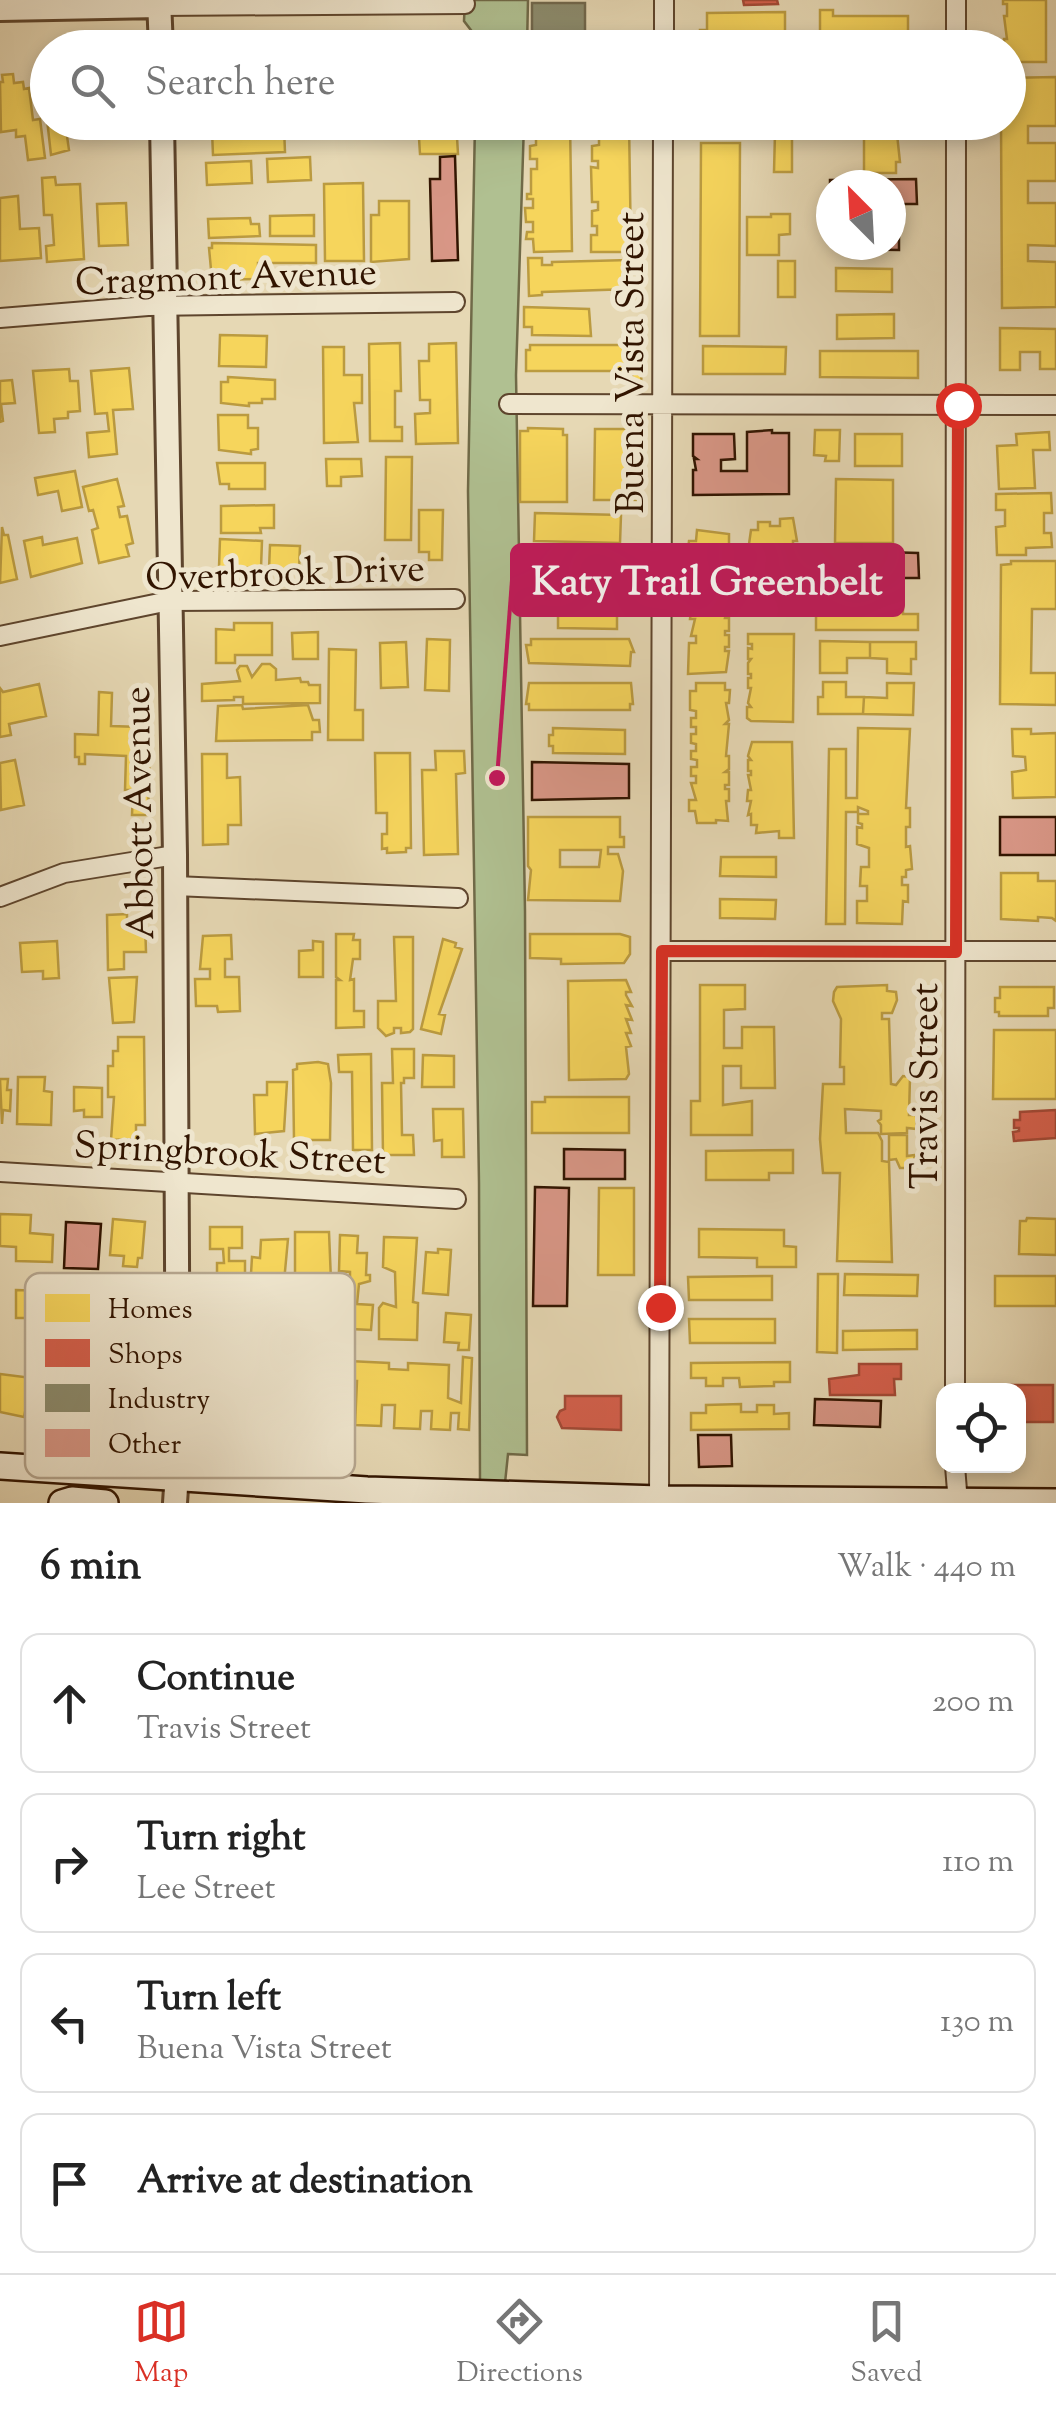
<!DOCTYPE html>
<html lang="en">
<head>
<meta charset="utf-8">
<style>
  :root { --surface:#fff; --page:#f6f6f6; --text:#222; --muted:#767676; --line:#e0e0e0; --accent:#d93025 }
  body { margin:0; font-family:"Sorts Mill Goudy",serif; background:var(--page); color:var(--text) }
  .controls { position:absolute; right:30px; bottom:30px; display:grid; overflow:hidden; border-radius:20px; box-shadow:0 5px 15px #0003 }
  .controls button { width:90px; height:90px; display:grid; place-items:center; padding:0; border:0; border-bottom:2px solid var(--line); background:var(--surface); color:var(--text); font:50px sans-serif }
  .compass { position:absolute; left:816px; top:170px; width:90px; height:90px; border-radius:50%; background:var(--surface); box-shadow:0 5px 15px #0003; rotate:336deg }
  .stop { position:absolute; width:30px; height:30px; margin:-22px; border:8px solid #d93025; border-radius:50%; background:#fff }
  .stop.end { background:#d93025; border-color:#fff; box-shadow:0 2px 10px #0008 }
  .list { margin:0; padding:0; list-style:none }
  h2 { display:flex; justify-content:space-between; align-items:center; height:130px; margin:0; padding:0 40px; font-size:42px }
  h2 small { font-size:32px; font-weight:400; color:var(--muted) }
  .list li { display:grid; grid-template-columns:65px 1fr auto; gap:30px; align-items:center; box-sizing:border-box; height:140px; margin:0 20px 20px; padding:0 20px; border:2px solid var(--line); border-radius:20px }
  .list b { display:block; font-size:38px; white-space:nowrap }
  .list p { margin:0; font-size:32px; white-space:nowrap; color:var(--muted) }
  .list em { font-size:32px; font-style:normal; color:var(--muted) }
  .icon { flex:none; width:55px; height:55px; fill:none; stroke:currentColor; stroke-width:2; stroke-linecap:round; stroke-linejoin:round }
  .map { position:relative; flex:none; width:1056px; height:1503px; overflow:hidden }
  .search { position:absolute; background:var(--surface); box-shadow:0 5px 15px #0003; left:30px; right:30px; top:30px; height:110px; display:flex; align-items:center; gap:25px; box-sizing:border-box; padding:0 35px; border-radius:55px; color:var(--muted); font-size:38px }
  .sheet { height:770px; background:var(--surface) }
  nav { display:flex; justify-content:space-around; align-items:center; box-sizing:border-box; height:140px; border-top:2px solid var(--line); background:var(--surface); font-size:28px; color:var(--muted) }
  nav a { display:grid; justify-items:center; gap:5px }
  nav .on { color:var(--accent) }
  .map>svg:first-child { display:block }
  .green { fill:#b0c091; stroke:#706a48; stroke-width:2.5 }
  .homes { fill:#f6d55c; stroke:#bb9b40; stroke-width:2.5; fill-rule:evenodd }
  .shops { fill:#d6604d; stroke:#a44936; stroke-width:2.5 }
  .industry { fill:#8c8c6e; stroke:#71684d; stroke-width:2.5 }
  .building { fill:#d99787; stroke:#311400; stroke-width:2.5 }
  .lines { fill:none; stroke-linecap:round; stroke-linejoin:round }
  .minor-casing { stroke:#5e452d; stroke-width:22 }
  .tertiary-casing { stroke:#5e452d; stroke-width:28 }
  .secondary-casing { stroke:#311400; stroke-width:30 }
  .minor { stroke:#efe6ce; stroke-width:18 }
  .tertiary { stroke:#efe6ce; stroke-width:22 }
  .secondary { stroke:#efe6ce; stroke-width:25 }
  .route { stroke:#d93025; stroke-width:12 }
  .labels { text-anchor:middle; stroke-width:10; stroke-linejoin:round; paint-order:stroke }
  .street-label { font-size:38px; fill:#311400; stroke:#efe6ce }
  .key { fill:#efe6ce; stroke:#b6a790; stroke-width:2.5 }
  .key-label { font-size:28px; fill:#311400 }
  .leader { fill:none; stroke:#c2185b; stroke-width:4 }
  .callout-dot { fill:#c2185b; stroke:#efe6ce; stroke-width:4 }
  .callout { fill:#c2185b; stroke:#c2185b; stroke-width:4 }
  .callout-label { font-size:40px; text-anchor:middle; font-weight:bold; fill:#fff }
</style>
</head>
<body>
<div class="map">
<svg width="1056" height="1503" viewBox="0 0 1056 1503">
  <rect width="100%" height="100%" fill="#e6d8b4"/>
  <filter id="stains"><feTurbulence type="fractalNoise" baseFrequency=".002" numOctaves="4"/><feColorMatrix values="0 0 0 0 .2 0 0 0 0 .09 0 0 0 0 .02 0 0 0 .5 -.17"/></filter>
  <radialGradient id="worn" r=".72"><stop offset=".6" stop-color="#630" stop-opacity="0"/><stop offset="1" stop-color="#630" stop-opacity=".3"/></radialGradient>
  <path class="green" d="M465,0h63l-1,47h-50v-9l-13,-17z
    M475,123h49l-8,252 9,536 2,544 -19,-1 -3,29 -25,1 -1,-301 -11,-692z"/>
  <path class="homes" d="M1003,0h43v62h-38v-14h-4v-9h3l-3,-23h3v-12h-4z
    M820,10h13v6h75v32h-88z
    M785,12v36h-85v-18h7v-17z
    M283,32l28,2 3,14h-112l1,-9 7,-5 23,-1v8h3v-8h44v7h3z
    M48,56v66h17l4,28 -18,5 -11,-98z
    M13,74l1,9 9,-1 1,7 5,-1 4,32 7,-1 5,39 -17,2 -3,-24 -9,1v-7l-15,2 -1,-50h3l-1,-7z
    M1056,77v49h-28v17h28v38h-28v22h28v43l-28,-1v16l28,1v45l-54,1 -1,-186h7v-44z
    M100,122h24l1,4 -25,2z
    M322,122h37l-1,15 -36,-1z
    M529,122h41l2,129 -38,1 -1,-13h-7l1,-7h6v-10h-7l-1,-14h8v-9h-6v-5h4v-25h6v-10h-7v-13l6,-1v-10h-6z
    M594,122h35l2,130h-40v-17h6v-9h-5v-15l6,-1v-8h-6l-1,-35 7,1v-7h-6v-15l7,-1v-9h-4z
    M284,128l1,24 -72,3 -1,-24z
    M775,133l17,1v38h-18z
    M864,134h33l3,28h-4v11h-32z
    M457,137l1,17h-38l-1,-16z
    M701,143h39l-1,193h-39z
    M310,157l1,23 -43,2 -1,-23z
    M251,161l1,22 -45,2 -1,-22z
    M55,177l1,8 24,-1 4,75 -37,3 -1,-16 8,-1 -2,-30h-8l-2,-37z
    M363,183l1,78h-39l-1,-77z
    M18,196l2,33 19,-1 2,30 -41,3v-63z
    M379,201h30v58l-38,3v-47h8z
    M126,203l2,42 -29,1 -2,-42z
    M771,214h19v20l-11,1v20h-32v-38h24z
    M314,215v21h-44v-20z
    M250,218l1,6h8l1,12 -51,2 -1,-19z
    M212,243l104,2v18h-58v16l-46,1 -3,-32h3z
    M528,258h14v7h10v-3l77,-2 1,29 -88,3v3l-13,1z
    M778,261h17v36h-17z
    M836,268l56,1v23l-56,-1z
    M524,307l65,2 2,27 -59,-1v-8h-8z
    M894,314v24l-57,1v-24z
    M1000,328l56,1v40h-16v-17h-20v18h-20z
    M220,335l47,1 -1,31 -47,-1z
    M400,343l1,48h-6v36h7v14h-32l-1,-97z
    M456,343l2,100 -42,1 -1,-30 15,-1v-13h-10l-1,-39h10v-17z
    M530,345h104v20h8l-1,19 -9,-1v-12h-106v-21h4z
    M703,346l83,1 -1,27h-82z
    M323,347h21v28h18v28h-8l4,39 -34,1z
    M820,351h98v27l-98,-1z
    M129,368l4,41 -20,1 4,44 -28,3 -2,-24 22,-2 -2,-18 -12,1 -4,-43z
    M69,369l1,12h8l2,30 -12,1v6l-14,1 1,13 -16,1 -6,-62z
    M228,377l47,3v19h-13v4h-13v3l-28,-3v-21h7z
    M12,380l3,23 -14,1 2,17 -3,1v-41z
    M218,415h30v13h10v21l-7,1v4l-32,-4z
    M528,428l35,1v6h4v67h-47v-71h8z
    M595,429h36v6h6l-1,65h-42z
    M815,430h25l-1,31h-14l1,-5 -12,-1z
    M1049,432l1,18h-17l2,38 -36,1 -2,-43 20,-1 -1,-11z
    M855,434h47v32h-47z
    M386,457h26l-1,83h-26z
    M326,459h35l1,17 -21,1v9h-14z
    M217,463h48v26h-36v-5h-9z
    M75,471l7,36 -20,4 -4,-20 -20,4 -3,-17z
    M117,479l7,27 -6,1 2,10 7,-1 6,27 -7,2 3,11 -30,7 -7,-33 6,-2 -5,-18 -4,1 -6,-24z
    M836,479l57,1v63h-58z
    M1051,493l1,20h-8v20h7l1,14 -26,1v7h-29l-1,-28 9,-1v-16h-9v-16z
    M274,505v23h-14l1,5h-40v-27z
    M419,510h24l-1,50h-13v-8h-10z
    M535,513l86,2 -1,28 -86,-2z
    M793,518l4,23h-4v74h-42v-5h-3v-11h3v-4h-3v-11h3l-3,-3 3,-15h-3v-11h4v-4h-4l3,-21h7v-8h12v4h10v-7z
    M2,527l2,8h4l9,44 -17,4z
    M697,530l32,4v13h-4v6l4,1 -4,16h4l-4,16h4v12h-4v4h4l-4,16h4v13h-4v4h4v12h-4v4h4l-3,21 -38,2 1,-31h7v-7h-5l4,-17h-5l1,-9h5v-7h-6l5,-17h-6l1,-9h5v-6h-5v-10h5v-11l-7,-1 1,-8h7z
    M42,537l1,8 34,-7 5,25 -51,14 -7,-36z
    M220,539l42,2 -1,27 -42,-1z
    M270,545l30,1 -1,24 -30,-1z
    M1011,561h45v48h-24l-1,64h25v32l-56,-1 1,-139 10,-1z
    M832,594l18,1v14h14v4l21,1v-19h18v19h15v16h-102v-17h16z
    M558,601h59v28l-59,-1z
    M234,623h38v32h-37v8h-19v-34l18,1z
    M318,632v27h-25l-1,-26z
    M748,634h46l-1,88 -42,-1 -4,-3v-11h4l-3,-4 3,-15h-3v-10h3v-4h-3v-11l3,-4h-3v-11l4,1v-5h-4z
    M427,639l23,1 -1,51 -24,-1z
    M531,639h98l5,13h-3l-1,14 -101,-3 -3,-18h5z
    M820,641l50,1v16h-23v15h-27z
    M406,642l2,45 -27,1 -1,-45z
    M870,642h46v17h-5v15l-24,-1v-14l-17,-1z
    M329,649l27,1 -1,60h8v30h-35z
    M262,664h8l6,5v11l24,-2 1,4h7l1,3h11v18l-77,1v-7h-9v3l-32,1v-17l38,-3 -3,-11 3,-4h7l5,11z
    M823,682h23v15h18l-1,17h-45v-17h5z
    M529,683h102l2,21h-3v6h-101v-6h-3z
    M696,683h29v7h5l-1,13h-3l3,17 -4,4h4l-3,32h3v13l-4,3h4v13h-4v4h4v12h-3l2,20 -12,-1v3h-19l-2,-12h-6v-11h7l-5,-17h5v-7h-5v-9h6v-7l-6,-1v-8h5v-7l-5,-1v-9h5v-7h-5v-9h5v-7l-6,-1v-19h6z
    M887,683h27l-1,32 -50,-1 1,-17 23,1z
    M39,684l7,32 -37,8 2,11 -11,2v-49l3,4z
    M99,692l13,1 -1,33 29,1 -1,18 11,1 -2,69h-16l1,-25h-8l1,-34 -41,-2v10h-6v-7h-4v-23l23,1z
    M242,705l1,4 65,-4 5,15h6l1,12h-8v8l-96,1 2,-35z
    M553,728l72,2v24l-72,-1v-7h-4v-11h4z
    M858,728l52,1 -4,79h4v19h-4v20l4,-1 2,23 -6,1v7h-4v8h6v17l-5,-1 -1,23 -45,-1v-22h10v-15h-7l1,-19h8v-19l-12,-4v-17l5,1v-4l-4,-1v-9h10v-3l-10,-4v5h-12l-1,112h-19l3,-175h17v49h11z
    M1012,729h19v5l25,-1v64l-43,1 -1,-26 14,-2 -1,-13 -12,-1z
    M752,742h40l2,96h-15v-7l-23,2 1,-8h-6v-11l-3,1 3,-14h-4l1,-11h3l-3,-15h3v-4h-3v-11h3l-3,-4z
    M435,751h29l1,22 -9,1 2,80 -34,1 -2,-85h14z
    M375,753h35l1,95h-5v4l-19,1v-5l-5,1v-15h5v-21h-11z
    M202,754h25v24l13,-1 1,48h-13v19l-25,1z
    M15,760l9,45 -23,5 -1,-47z
    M528,817h92v20h4v10h-16v7h10l5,17 -3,30 -92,-1 3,-30 -3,-4zM560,850h41l-2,17h-39z
    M721,857h55v20l-56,-1z
    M1001,873h37v8h18v40l-4,-3 -14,-1v4l-37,-2z
    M720,899l56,1 -1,19 -55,-1z
    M127,914v8h18l1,30h-22v17l-16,1 -1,-55z
    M336,934h18l-1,6h7v19h-7l-3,21 4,-1v32h10v16l-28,1v-48h4l-4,-3z
    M530,934h90l10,3v17l-6,9 -63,1v-5l-31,-1z
    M231,935l1,24h-7v18h14l1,34 -22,1 -1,-6h-21l-1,-27h15v-10h-10l3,-33z
    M394,937h19v92l-3,3 -9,1v-5h-7v5l-8,3 -8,-8v-27h18z
    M443,939l13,4 -1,4 7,2 -23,65 6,1 -4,19 -20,-5z
    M57,941l2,37 -16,1v-8l-21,1 -2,-29z
    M313,941l10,1v35h-24v-26l14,-1z
    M137,977l-3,45 -21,1 -4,-45z
    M626,980l5,12h-5v3l6,11 -6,-1 6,15 -6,-1 5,14h-5l5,13 -5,1 3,27 -3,5 -57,1 -1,-99z
    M700,985h45v24l-21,1v38h18v-21h32l1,61h-34v-22h-18v39l29,-4v34h-61v-34h9z
    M887,985v6l9,1 1,8 -5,13h-10v6h7l2,65 5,1 7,-9 7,1 -1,38h7l1,14 -10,-1v5l-26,1v-9l-3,-4 3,-2v-8l-36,-2 1,24h32l4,8v20l7,1 3,100 -55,-1 3,-88h-17l-3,-34 3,-55h21v-17h-4l1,-48 -8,-18 1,-9 3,-5z
    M1000,987h54v21h-6v8h-49v-4h-4v-14h5z
    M994,1030h62v69h-63z
    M118,1037h26l1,88h-9v14l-25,1 3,-43h-6v-31h5v-15h5z
    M392,1049h22v29h-10v5h-3l1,52h11l1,20h-31l-1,-72h11z
    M371,1054l1,96h-19l-1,-78h-13l-1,-17z
    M423,1055l31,1v31h-32z
    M318,1062l10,2 3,19 -1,57h-36l-1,-70 4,-1v-5z
    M18,1077h27l-1,14 8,1 -1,33 -34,-1z
    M0,1079h8l-1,11h4l-1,21 -7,-1 -1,14z
    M267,1082h20l-3,49 -29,3 -1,-39h13z
    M74,1087l28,1v29h-18v-7l-10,1z
    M545,1097h84v36h-97v-31h13z
    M433,1109h30l1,48h-22v-17l-8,1z
    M889,1135h18v21l8,-1 -3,13h-12l-4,-9 -7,1z
    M793,1150v23h-24v7h-63v-29z
    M599,1188h35v87h-36z
    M0,1214l31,1 -1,18 23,2 -1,27 -36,-1v-14l-16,-1z
    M1027,1218l29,1v36l-37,-1 1,-33h6z
    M113,1219l32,3 -3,36h-4l-1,9 -14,-1 1,-10 -14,-1z
    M210,1227h32v21h-13v13h16v59h-28v-57h7l-1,-14h-13z
    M699,1229l85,1v16l12,1v20h-39v-9l-58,-1z
    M295,1232h34l4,98h-38z
    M340,1235l18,1 -1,17h10l-1,22h4v6l-11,3 -2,20 16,1 -2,25 -20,-1v-6l-12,-1v-37l11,1v-14l-11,-1z
    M384,1237l33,1 -4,64 5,1 -1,37 -38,-1v-31l4,-5 13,4 -1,-35 -12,-5z
    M288,1239l-4,43h5l-2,33 -9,-1 -5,-7 -10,-1 1,-14h-8l1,-18h-6l1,-17 8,1 1,-18z
    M438,1249l13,1 -3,45 -25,-2 3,-41 12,1z
    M818,1274h20l-1,79 -20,-1z
    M845,1274l73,1 -1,21 -73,-1z
    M772,1276v24h-83l-1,-23z
    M995,1276h61v30h-61z
    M16,1290l28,1v27h-28z
    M446,1313l25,2 -2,35h-11l1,-7 -15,-1z
    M689,1319h86v24h-85z
    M917,1330v19l-74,1v-19z
    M220,1341l17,1v6l21,1 -1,6 25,1 1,-7 16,1v-5l20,1v50h8l2,-36 60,3v6l19,1v-7l41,2 -1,33 13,5 2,-46 9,1 -3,72 -11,-1 1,-16h-8l-1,17 -19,-1 1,-18h-11l-1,18 -26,-1 1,-23h-13l-1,21 -26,-1 2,-44h-7l-2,42 -18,-1 1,-19 -10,-1 -1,17 -16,-1 1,-8h-10v8l-23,-1 -1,-41 -9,-1 -2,42 -48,-2v-14h-5l2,-50h10z
    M790,1362v20h-16v4l-34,1 -1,-9h-16v8h-17v-8h-15v-15z
    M0,1374l32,4 -8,39 -24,-5z
    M741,1404v8h16v-7h17v9l15,-1v16l-98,1v-17h15v-8z"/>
  <path class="shops" d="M743,0h34l1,4 -34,1z
    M1056,1110v28l-42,3 -1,-9 6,-1v-3h-5v-8h6v-8z
    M859,1364h42v15h-7l1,16h-65l-1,-16 30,-4z
    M1002,1385h51v37h-35v-32h-16z
    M565,1396h56v34l-59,-2 -5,-11 3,-6 5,-2z"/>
  <path class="industry" d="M532,3h53v35l-53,1z"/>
  <path class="building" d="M748,122h19v9h-19z
    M823,122h85v3h-85z
    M455,156l3,104 -26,1 -2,-82h10v-22z
    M916,179l1,25h-26v-19h-60l-1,20v-25z
    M891,224h8v26l-63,-1v-4h55z
    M772,430v3h17v61l-96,1v-25h3l-2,-11h3l-4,-3v-22h41l1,25 -14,1v11h26v-39z
    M850,551l68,2 1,25h-16v9h-18v-15h-22v5h-14v11h-17v-17h-16v-18z
    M532,762l97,2v34l-97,2z
    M1000,817h56v38h-56z
    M564,1149l61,1v29h-61z
    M535,1187l34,1 -2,118h-34z
    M66,1222l35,2 -3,45 -34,-1z
    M815,1399l66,2 -1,26 -66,-2z
    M698,1435h33l1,31 -33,1z"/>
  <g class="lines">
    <defs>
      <path id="minor" d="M956,0v48
        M159,6l306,-2
        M664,48v-48
        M0,318l148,-12 307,-4
        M509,404l547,1
        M0,636l169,-35 286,-2
        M175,886l283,12
        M0,897l64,-24 111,-18
        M662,951h394
        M0,1172l456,27
        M955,1390l1,-1268
        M955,1466l3,37
        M659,1503l4,-1381"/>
      <path id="tertiary" d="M159,0l2,48
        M0,9l159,-3
        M162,122l13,733 3,603 -3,45"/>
      <path id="secondary" d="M0,1466l367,24 292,9 397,3
        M62,1503l10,-3 33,3"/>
    </defs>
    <use href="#minor" class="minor-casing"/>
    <use href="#tertiary" class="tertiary-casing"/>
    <use href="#secondary" class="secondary-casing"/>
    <use href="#minor" class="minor"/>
    <use href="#tertiary" class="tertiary"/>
    <use href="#secondary" class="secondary"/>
  </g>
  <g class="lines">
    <path class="route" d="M660,1307l2,-356 294,1 2,-547"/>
  </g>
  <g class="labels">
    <g class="street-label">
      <text transform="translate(226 276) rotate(-2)" y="13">Cragmont Avenue</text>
      <text transform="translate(630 363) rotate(-90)" y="13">Buena Vista Street</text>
      <text transform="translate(285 572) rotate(-2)" y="13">Overbrook Drive</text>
      <text transform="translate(138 813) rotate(-91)" y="13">Abbott Avenue</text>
      <text transform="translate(924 1086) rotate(-90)" y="13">Travis Street</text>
      <text transform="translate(230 1152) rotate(3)" y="13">Springbrook Street</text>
    </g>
  </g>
  <rect x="25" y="1273" width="330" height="205" rx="15" class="key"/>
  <rect x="45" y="1294" width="45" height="28" fill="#f6d55c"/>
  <rect x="45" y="1339" width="45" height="28" fill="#d6604d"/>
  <rect x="45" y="1384" width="45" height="28" fill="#8c8c6e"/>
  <rect x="45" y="1429" width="45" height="28" fill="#d99787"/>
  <g class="key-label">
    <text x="108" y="1318">Homes</text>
    <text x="108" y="1363">Shops</text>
    <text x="108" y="1408">Industry</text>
    <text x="108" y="1453">Other</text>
  </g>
  <path class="leader" d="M497 778L512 580"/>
  <circle class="callout-dot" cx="497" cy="778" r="10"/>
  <rect class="callout" x="512" y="545" width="391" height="70" rx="10"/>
  <g class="callout-label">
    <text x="707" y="594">Katy Trail Greenbelt</text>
  </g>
  <rect width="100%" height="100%" filter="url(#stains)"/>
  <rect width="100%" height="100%" fill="url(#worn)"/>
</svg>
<div class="controls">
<button><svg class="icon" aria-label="locate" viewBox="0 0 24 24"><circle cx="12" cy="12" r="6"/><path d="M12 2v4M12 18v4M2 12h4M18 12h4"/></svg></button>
</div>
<svg class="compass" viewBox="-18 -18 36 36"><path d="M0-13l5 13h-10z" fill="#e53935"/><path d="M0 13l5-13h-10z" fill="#767676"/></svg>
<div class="stop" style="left:958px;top:405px"></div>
<div class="stop end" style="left:660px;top:1307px"></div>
<div class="search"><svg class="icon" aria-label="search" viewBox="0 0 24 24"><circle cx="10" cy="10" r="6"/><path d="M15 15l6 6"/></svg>Search here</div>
</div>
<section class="sheet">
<h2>6 min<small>Walk · 440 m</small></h2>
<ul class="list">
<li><svg class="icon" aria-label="ahead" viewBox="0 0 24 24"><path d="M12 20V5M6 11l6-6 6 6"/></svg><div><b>Continue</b><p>Travis Street</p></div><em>200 m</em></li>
<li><svg class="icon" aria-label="right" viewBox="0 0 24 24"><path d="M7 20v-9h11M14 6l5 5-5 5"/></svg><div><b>Turn right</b><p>Lee Street</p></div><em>110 m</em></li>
<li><svg class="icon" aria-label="left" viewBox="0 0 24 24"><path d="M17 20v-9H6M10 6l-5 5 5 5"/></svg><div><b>Turn left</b><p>Buena Vista Street</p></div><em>130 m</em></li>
<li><svg class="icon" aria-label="arrive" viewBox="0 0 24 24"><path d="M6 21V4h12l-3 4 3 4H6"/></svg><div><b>Arrive at destination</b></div></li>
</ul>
</section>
<nav>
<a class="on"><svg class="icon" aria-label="map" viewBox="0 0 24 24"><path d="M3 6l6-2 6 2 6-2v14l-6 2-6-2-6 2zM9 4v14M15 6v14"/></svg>Map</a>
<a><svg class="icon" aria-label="directions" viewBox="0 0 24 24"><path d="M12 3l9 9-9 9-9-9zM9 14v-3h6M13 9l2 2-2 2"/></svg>Directions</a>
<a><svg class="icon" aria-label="saved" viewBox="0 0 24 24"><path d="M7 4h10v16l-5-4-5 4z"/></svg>Saved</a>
</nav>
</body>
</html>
